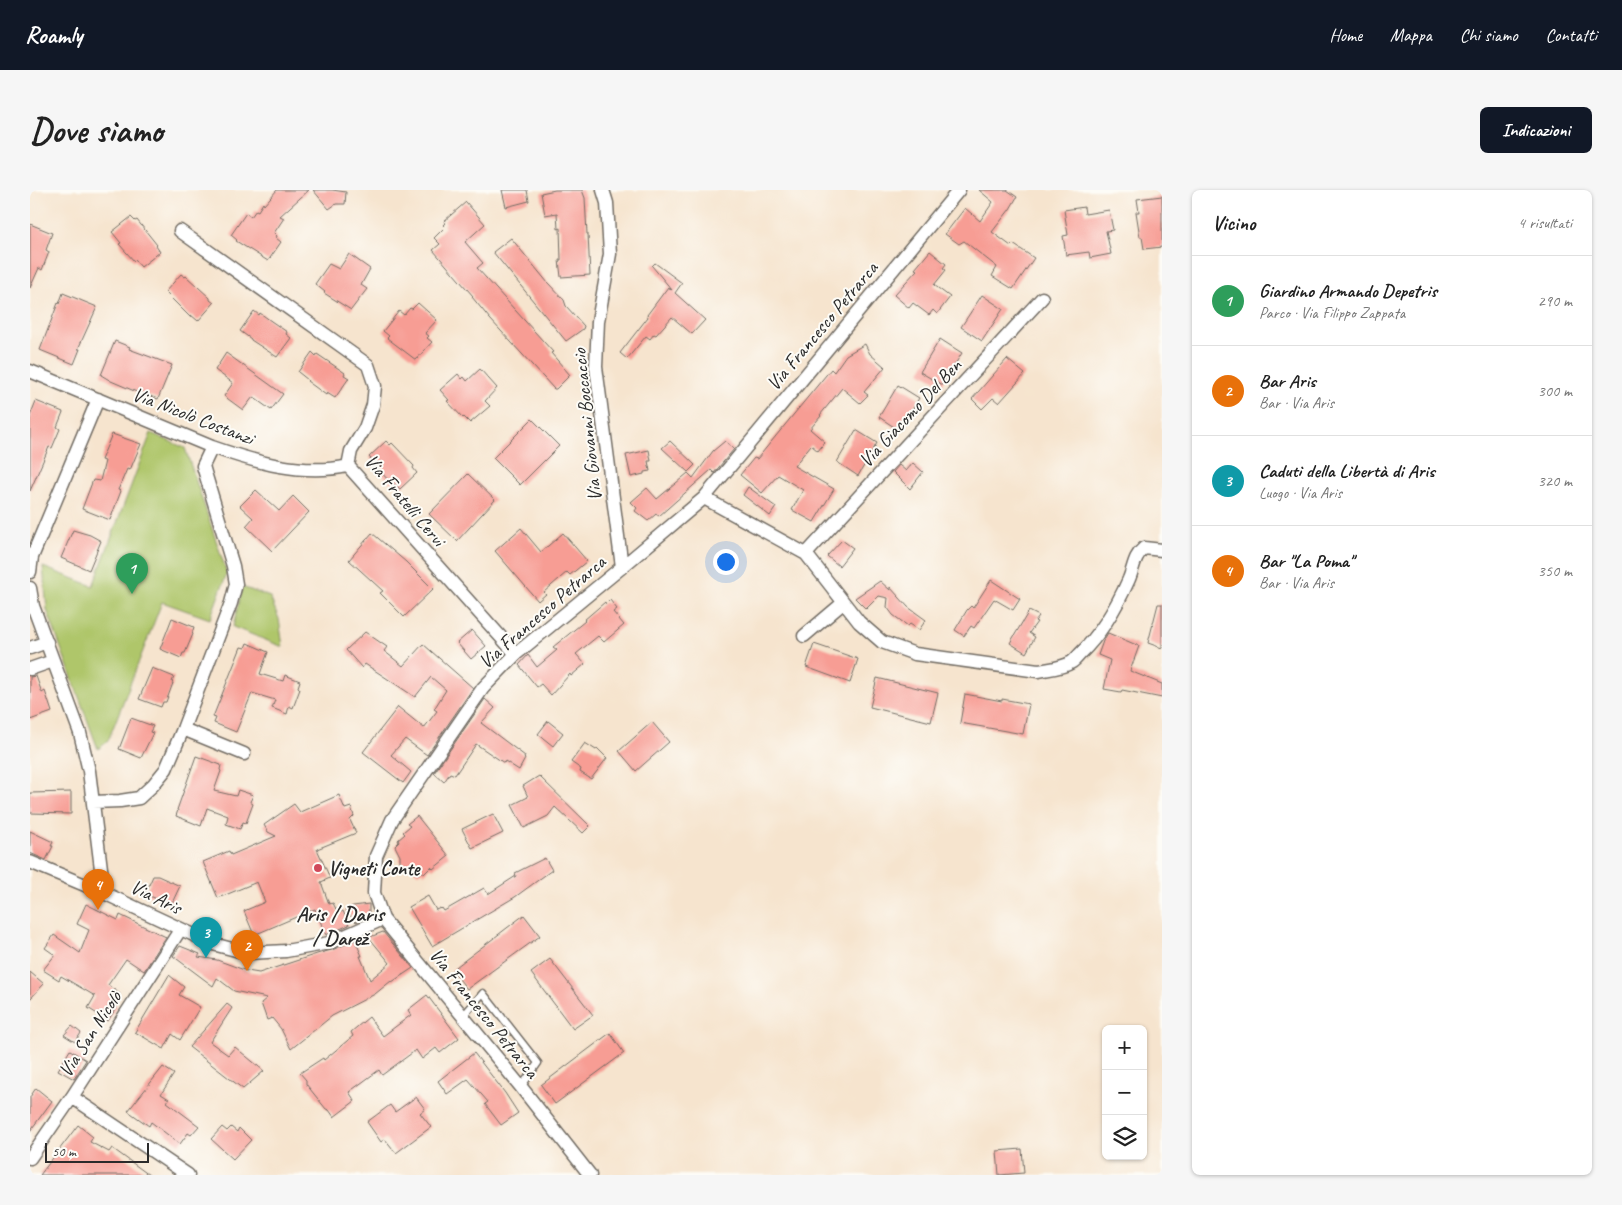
<!DOCTYPE html>
<html lang="it">
<meta charset="utf-8">
<style>
:root{--surface:#fff;--page:#f6f6f6;--text:#222;--muted:#767676;--line:#e0e0e0;--accent:#111827}
body{margin:0;font-family:Caveat,sans-serif;background:var(--page);color:var(--text)}
.controls{position:absolute;right:15px;bottom:15px;display:grid;overflow:hidden;border-radius:8px;box-shadow:0 1px 4px #0004}
.controls button{width:45px;height:45px;display:grid;place-items:center;padding:0;border:0;border-bottom:1px solid var(--line);background:var(--surface);color:var(--text);font:25px sans-serif}
.scale{position:absolute;left:15px;bottom:12px;width:104px;box-sizing:border-box;padding-left:5px;border:2px solid #2b2b2b;border-top:0;font-size:14px;line-height:18px;white-space:nowrap;color:#2b2b2b;-webkit-text-stroke:4px #fdfcf7;paint-order:stroke}
.you{position:absolute;left:695px;top:371px;width:18px;height:18px;margin:-12px;border:4px solid #fff;border-radius:50%;background:#1a73e8;box-shadow:0 0 0 8px #1a73e833}
.badge{display:grid;place-items:center;width:32px;height:32px;border-radius:50%;background:var(--accent);color:#fff;font-size:16px;font-weight:700}
.pin{position:absolute;translate:-50% -41px;filter:drop-shadow(0 1px 2px #0008)}
.pin::after{content:'';position:absolute;top:26px;width:18px;height:15px;background:inherit;clip-path:polygon(0 0,100% 0,50% 100%)}
.list{margin:0;padding:0;list-style:none}
h2{display:flex;justify-content:space-between;align-items:center;height:65px;margin:0;padding:0 20px;font-size:21px}
h2 small{font-size:16px;font-weight:400;color:var(--muted)}
.list li{display:grid;grid-template-columns:32px 1fr auto;gap:15px;align-items:center;box-sizing:border-box;height:90px;padding:0 20px;border-top:1px solid var(--line)}
.list b{display:block;font-size:19px;white-space:nowrap}
.list p{margin:0;font-size:16px;white-space:nowrap;color:var(--muted)}
.list em{font-size:16px;font-style:normal;color:var(--muted)}
.icon{flex:none;width:28px;height:28px;fill:none;stroke:currentColor;stroke-width:2;stroke-linecap:round;stroke-linejoin:round}
.map{position:relative;flex:none;width:1132px;height:985px;overflow:hidden;border-radius:8px}
header{display:flex;align-items:center;gap:30px;box-sizing:border-box;height:70px;padding:0 25px;background:var(--accent);color:#fff}
header strong{font-size:24px}
nav{display:flex;gap:28px;margin-inline-start:auto;font-size:18px}
.intro{display:flex;align-items:center;justify-content:space-between;box-sizing:border-box;height:120px;padding:0 30px}
h1{margin:0;font-size:35px}
.button{padding:12px 22px;border-radius:8px;background:var(--accent);color:#fff;font-size:18px;font-weight:700}
main{display:flex;gap:30px;padding:0 30px}
aside{flex:1;background:var(--surface);border-radius:8px;box-shadow:0 1px 4px #0004}
.map>svg:first-child{display:block}
.green{fill:#afc66b;stroke:#6d784b}
.building{fill:#f79d94}
.lines{fill:none;stroke-linecap:round;stroke-linejoin:round}
.lane-casing{stroke:#726c64;stroke-width:9}
.street-casing{stroke:#726c64;stroke-width:15}
.lane{stroke:#fff;stroke-width:6}
.street{stroke:#fff;stroke-width:12}
.poi-dot{fill:#d1495b;stroke:#fdfcf7;stroke-width:2}
.labels{text-anchor:middle;dominant-baseline:central;stroke-width:4;stroke-linejoin:round;paint-order:stroke}
.street-label{font-size:20px;fill:#2b2b2b;stroke:#fdfcf7}
.poi-label{font-size:20px;font-weight:bold;fill:#2b2b2b;stroke:#fdfcf7;text-anchor:start}
.neighbourhood-label{font-size:21px;font-weight:bold;fill:#2b2b2b;stroke:#fdfcf7}
</style>
<header>
<strong>Roamly</strong>
<nav><a>Home</a><a>Mappa</a><a>Chi siamo</a><a>Contatti</a></nav>
</header>
<div class="intro"><h1>Dove siamo</h1><a class="button">Indicazioni</a></div>
<main>
<div class="map">
<svg width="1132" height="985" viewBox="0 0 1132 985">
<rect width="100%" height="100%" fill="#fdfcf7"/>
<filter id="ink" filterUnits="userSpaceOnUse"><feTurbulence type="fractalNoise" baseFrequency=".02" numOctaves="2"/><feDisplacementMap in="SourceGraphic" scale="10" xChannelSelector="R" yChannelSelector="G"/><feConvolveMatrix kernelMatrix="1 2 1 2 8 2 1 2 1" color-interpolation-filters="sRGB"/></filter>
<filter id="wash" filterUnits="userSpaceOnUse"><feTurbulence type="fractalNoise" baseFrequency=".0096" numOctaves="4" result="noise"/><feDisplacementMap in="SourceGraphic" scale="20" xChannelSelector="R" yChannelSelector="G"/><feGaussianBlur stdDeviation="1.12" result="paint"/><feColorMatrix in="noise" values="0 0 0 0 0 0 0 0 0 0 0 0 0 0 0 0 0 1.4 0 .05"/><feComposite in="paint" operator="in"/></filter>
<g filter="url(#wash)">
<rect width="100%" height="100%" fill="#f6e4ce"/>
<!-- green -->
<path class="green" d="M121,243L155,258L197,383L180,429L132,412L78,551L68,559L17,420L13,377L63,396Z
M212,397L240,407L249,429L253,457L203,437Z"/>
<g id="blocks">
<!-- building -->
<path class="building" d="M247,0H279L250,26L254,28L244,43L247,46L246,48L251,52L238,71L206,51L207,50L201,45L216,23L221,27L226,20L228,21L233,13L234,15Z
M283,0H302L316,2L315,14H306L299,19Z
M472,0H497L499,11L476,17Z
M525,0H552L555,8L557,44H558L560,85L531,87L529,70H531L530,38L528,39L527,23L515,25L511,3Z
M949,0H977L987,7L980,19L962,42L981,56L983,54L1004,68L983,99L962,86L967,77L934,51L929,54L915,44L935,18L950,31L963,12Z
M1132,6V57L1114,59L1112,47H1110L1106,22H1109L1107,9Z
M436,12L455,34L435,52L453,73L447,78L523,162L521,163L540,185L526,199H524L460,129L442,107L443,106L403,60L410,54L404,48L415,37L413,35L415,33L414,31Z
M1054,17L1055,24L1079,20L1083,40L1076,41L1081,64L1060,68L1059,62L1036,65L1033,46L1038,45L1034,20Z
M101,27L105,31L107,30L127,55L126,56L130,62L111,77L105,70L104,71L89,54L91,53L82,42Z
M0,34L22,43L16,60L19,62L12,80L9,78L0,98Z
M481,48L518,93L534,110L536,116L554,136L553,139L536,151L463,62Z
M900,61L916,74L913,78L916,80L904,95L920,107L907,124L903,120L899,125L883,113L879,118L864,105L887,80L885,79Z
M319,64L340,79L331,95L337,99L321,120L294,103L295,102L285,94L299,74L309,79Z
M625,73L652,93L645,103L675,130L662,144L642,127L626,145L624,144L620,149L616,146L597,169L590,163L618,127L617,125L638,97L642,100L622,76Z
M151,84L155,87L156,86L180,108V110L184,113L168,131L161,125L160,127L135,102Z
M33,103L67,117L48,159H50L44,174L10,160L28,113L29,114Z
M952,105L973,119L952,151L931,137Z
M388,113L407,130L395,143L399,146L397,148L402,152L386,170L357,148L359,146L353,141L369,121L374,125L380,118L382,119Z
M224,121L229,125L230,123L241,131L257,142L256,144L261,148L247,167L221,150V149L210,141Z
M910,149L932,163L912,195L890,182Z
M85,151L100,157L99,159L142,175L128,209L117,205L116,206L81,191L71,185Z
M835,154L840,164L855,177L834,202L838,205L830,213L812,198L790,225L791,226L780,239L795,252L788,261L781,255L764,276L804,299L784,332L762,320L773,300L748,285L732,303L710,285L724,268L727,269L801,179L804,182L816,165Z
M282,162L286,166L287,164L315,183L314,185L319,188L305,208L297,203L296,205L277,191L278,190L268,182Z
M196,163L253,204L241,220L223,207L213,220L194,206L203,193L185,180Z
M977,169L995,184L969,213L963,208L952,219L942,209Z
M450,179L467,198L455,211L460,216L440,233L434,227L433,228L417,211L419,210L410,200L428,184L432,189L434,187L437,191Z
M868,195L889,208L870,241L849,227Z
M6,211L33,222L27,237L30,239L22,258L19,257L0,301V226Z
M502,229L529,256L490,295L463,268Z
M826,240L847,253L828,286L807,272Z
M82,244L111,254L100,280L97,279L88,300L91,301L80,330L52,319L63,290L70,291L75,271L71,270Z
M356,251L360,255L362,253L384,276L383,278L387,283L370,299L363,293L362,294L347,278L348,277L339,267Z
M640,251L665,275L658,282L632,258Z
M695,251L704,259L684,283L681,280L629,326L626,324L618,331L605,321L607,318L601,312L617,298L627,309L658,283L663,288L683,261Z
M619,260L621,271H618L620,281L614,282V284L601,287L596,265Z
M883,273L893,282L880,299L863,282L869,275L876,281Z
M438,284L465,310L427,351L399,324Z
M718,297L746,317L740,326L713,305Z
M226,300L249,321L263,306L279,322L242,361L216,336L223,328L210,316Z
M491,338L511,362L533,343L557,371L540,385L537,382L514,402L516,404L508,411L465,361Z
M43,340L60,345L71,351L59,380L31,368Z
M342,343L376,372L403,399L374,427L350,403L353,401L319,370Z
M812,350L823,358L809,376L797,366Z
M961,390L990,409L983,420L964,409L944,438L941,436L934,446L925,440L937,420L941,416L943,418Z
M850,391L860,400V397L878,417L896,430L889,440L880,434L878,436L863,425L857,417L858,408L849,406L836,419L825,408Z
M580,410L587,419L583,422L594,435L574,452L568,446L546,464L555,474L541,486L540,484L521,505L511,494L507,497L489,475L498,465L507,477L527,460L523,457L555,431L554,430L575,412L576,414Z
M1128,414H1132V458L1118,453Z
M999,421L1009,426L1005,431L1007,432L999,443L1005,447L996,463L980,453Z
M142,428L164,437L162,443L163,444L155,463H153L151,468L130,459Z
M442,440L456,456L441,469L427,453Z
M335,442L357,457L354,461L373,476L393,454L443,498L397,565L375,549L361,565L381,582L373,593L333,562L368,517L394,538L407,521L404,519L416,500L401,487L385,507L335,474L332,478L316,460Z
M1078,443L1109,456L1100,481L1132,494V508L1092,500L1091,502L1074,499L1080,470L1068,465L1073,451Z
M217,453L238,462L230,484L253,491L255,485L270,491L268,497L270,499L263,518L259,516L257,524L242,518L245,510L222,503L206,542L184,533L186,528L183,527L211,457L215,458Z
M784,454L828,469L820,493L776,477Z
M122,478L144,487L142,492L143,493L136,512H133L131,517L109,509Z
M6,486L12,503L15,501L22,522L0,530V487Z
M847,488L908,503L901,532L840,517Z
M935,504L972,511V509L999,514L993,544L930,533Z
M455,509L465,518L451,533L495,566L494,568L495,569L489,580L475,571L474,573L446,554L425,585L420,583L414,592L404,583Z
M101,528L123,536L120,542L123,543L111,568L89,559Z
M518,531L533,543L523,556L508,544Z
M622,532L639,552L606,581L589,561Z
M555,553L566,560L567,558L577,568L561,589L550,582L551,579L541,572Z
M166,566L191,575L190,580L191,581L184,601L206,606L208,600L223,605L220,612L223,614L216,633L213,632L210,639L196,634L198,626L177,618L171,636L146,626L148,620H147Z
M509,586L560,636L553,643L525,617L518,626L494,638L482,615L498,607L493,596Z
M41,602V624L0,623V603Z
M309,605L315,619L321,617L324,626L320,630L326,643L287,659L300,688L291,692L299,714L303,713L308,723L313,721L319,735L296,745L285,719L224,745L214,721L235,712L227,692L188,708L173,672L199,661L201,665L246,646L238,642L234,635L264,614L270,622Z
M463,624L473,643L442,658L432,639Z
M387,626L419,666L403,679L401,677L394,684L392,681L388,684L378,676L370,672V666L365,656L369,652L368,650L375,644L373,642L380,636L377,634Z
M0,641L23,652L21,656H23L16,670L0,663Z
M515,668L522,680L485,707L402,756L379,717L398,706L406,720L410,718L411,719L412,718L414,721L454,698L458,704L486,686L485,683Z
M123,686H128L150,696L141,715L115,704Z
M56,714L88,730L90,725L136,747L114,781L96,769L78,795L90,804L84,814L87,816L78,831L58,818L65,806L31,786L29,790L13,780L25,765L15,758L24,745L50,763L59,740L47,734Z
M339,714V726L326,732L315,720L323,716Z
M494,725L510,746L437,799L422,780Z
M353,742L383,778L362,792L361,791L345,804L302,826L261,859L251,839L242,828L237,830L231,813L237,808L204,801L187,788L183,796L143,766L150,756L170,764L168,767L187,770L217,781L229,783L290,763L302,760L325,750L332,766H330L340,790L360,773L337,745L340,744V747Z
M520,769L563,825L543,839L501,783Z
M0,782L14,794L0,809Z
M139,785L154,797L149,805L170,817L150,850L142,844L134,859L105,842Z
M397,805L429,848L410,863L406,858L392,869L386,860L352,885L349,880L319,902L325,911L304,927L299,920L296,919L276,894V890L270,883L293,868L294,870L323,846L321,842L339,827L353,846L381,825L378,820Z
M197,814L202,818L180,852L198,865L205,857L234,881L213,899L159,857Z
M42,836L51,843L45,852L34,845Z
M580,843L594,863L525,914L511,895Z
M40,860L56,870L44,889L28,880Z
M444,863L475,903L488,923L471,935L455,914L458,912L438,889L417,904L408,891Z
M133,877L144,884L131,904L139,909L137,912L169,936L161,945L158,943L150,954L121,932L119,936L98,921Z
M6,898L22,911L0,941V907Z
M386,907L395,919L390,923L401,937L366,963L355,949L351,952L337,932L360,915L365,922Z
M48,935L63,947L60,952L79,962L82,958L119,985H10Z
M192,937L197,941L201,937L207,942L209,938L221,950L203,969L181,949Z
M992,959L994,983L969,985L967,961Z"/>
</g>
</g>
<g filter="url(#ink)">
<use href="#blocks" fill-opacity="0" stroke="#726c64" stroke-width="1"/>
<g class="lines">
<!-- lane casing -->
<g class="lane-casing">
<path id="lane" d="M433,826L453,803L508,873L491,897"/>
</g>
<!-- street casing -->
<g class="street-casing">
<path id="street" d="M573,0L577,13L580,64L568,131L566,177L592,377
M150,41L338,175L345,196L343,215L335,238L321,261L318,276L486,464
M0,181L182,257C225,272 272,286 318,276
M674,308L776,364L829,432L852,452L885,464L1008,481C1019,479 1033,478 1042,472C1045,470 1048,466 1050,464C1072,443 1087,416 1099,389C1104,377 1104,366 1114,358L1132,360
M776,364L1012,108
M0,382L2,367L68,209
M0,398L3,416L50,543L59,581L74,703
M774,446L813,413
M0,458L17,452
M0,479L23,471
M153,539L214,564
M63,612L90,611L109,608L123,595L136,579L153,539L201,413L206,394L203,376L173,276L182,257
M0,672L74,703L183,754L217,763L256,761L299,753L353,729
M42,907L158,985
M0,968L42,907L150,740
M560,985L491,897L353,729L344,703L346,666L362,630L453,498L486,464L592,377L674,308L929,0"/>
</g>
<!-- lane -->
<use href="#lane" class="lane"/>
<!-- street -->
<use href="#street" class="street"/>
</g>
</g>
<!-- markers -->
<circle class="poi-dot" cx="288" cy="678" r="5"/>
<g class="labels">
<!-- street labels -->
<g class="street-label">
<text transform="translate(792 136) rotate(-50)">Via Francesco Petrarca</text>
<text transform="translate(880 223) rotate(-47)">Via Giacomo Del Ben</text>
<text transform="translate(163 226) rotate(21)">Via Nicolò Costanzi</text>
<text transform="translate(557 235) rotate(-96)">Via Giovanni Boccaccio</text>
<text transform="translate(375 310) rotate(50)">Via Fratelli Cervi</text>
<text transform="translate(512 422) rotate(-41)">Via Francesco Petrarca</text>
<text transform="translate(126 707) rotate(26)">Via Aris</text>
<text transform="translate(454 823) rotate(51)">Via Francesco Petrarca</text>
<text transform="translate(60 844) rotate(-57)">Via San Nicolò</text>
</g>
<!-- poi labels -->
<g class="poi-label">
<text x="298" y="678">Vigneti Conte</text>
</g>
<!-- neighbourhood labels -->
<g class="neighbourhood-label">
<text x="310" y="724">Aris / Daris<tspan x="310" dy="24">/ Darež</tspan></text>
</g>
</g>
</svg>
<div class="controls">
<button>+</button>
<button>−</button>
<button><svg class="icon" aria-label="layers" viewBox="0 0 24 24"><path d="M12 4l9 5-9 5-9-5zM3 14l9 5 9-5"/></svg></button>
</div>
<div class="scale">50 m</div>
<div class="you"></div>
<div class="pin badge" style="left:102px;top:404px;background:#2e9e5b">1</div>
<div class="pin badge" style="left:217px;top:781px;background:#e8710a">2</div>
<div class="pin badge" style="left:176px;top:768px;background:#0f9aa8">3</div>
<div class="pin badge" style="left:68px;top:720px;background:#e8710a">4</div>
</div>
<aside>
<h2>Vicino<small>4 risultati</small></h2>
<ul class="list">
<li><span class="badge" style="background:#2e9e5b">1</span><div><b>Giardino Armando Depetris</b><p>Parco · Via Filippo Zappata</p></div><em>290 m</em></li>
<li><span class="badge" style="background:#e8710a">2</span><div><b>Bar Aris</b><p>Bar · Via Aris</p></div><em>300 m</em></li>
<li><span class="badge" style="background:#0f9aa8">3</span><div><b>Caduti della Libertà di Aris</b><p>Luogo · Via Aris</p></div><em>320 m</em></li>
<li><span class="badge" style="background:#e8710a">4</span><div><b>Bar &quot;La Poma&quot;</b><p>Bar · Via Aris</p></div><em>350 m</em></li>
</ul>
</aside>
</main>
